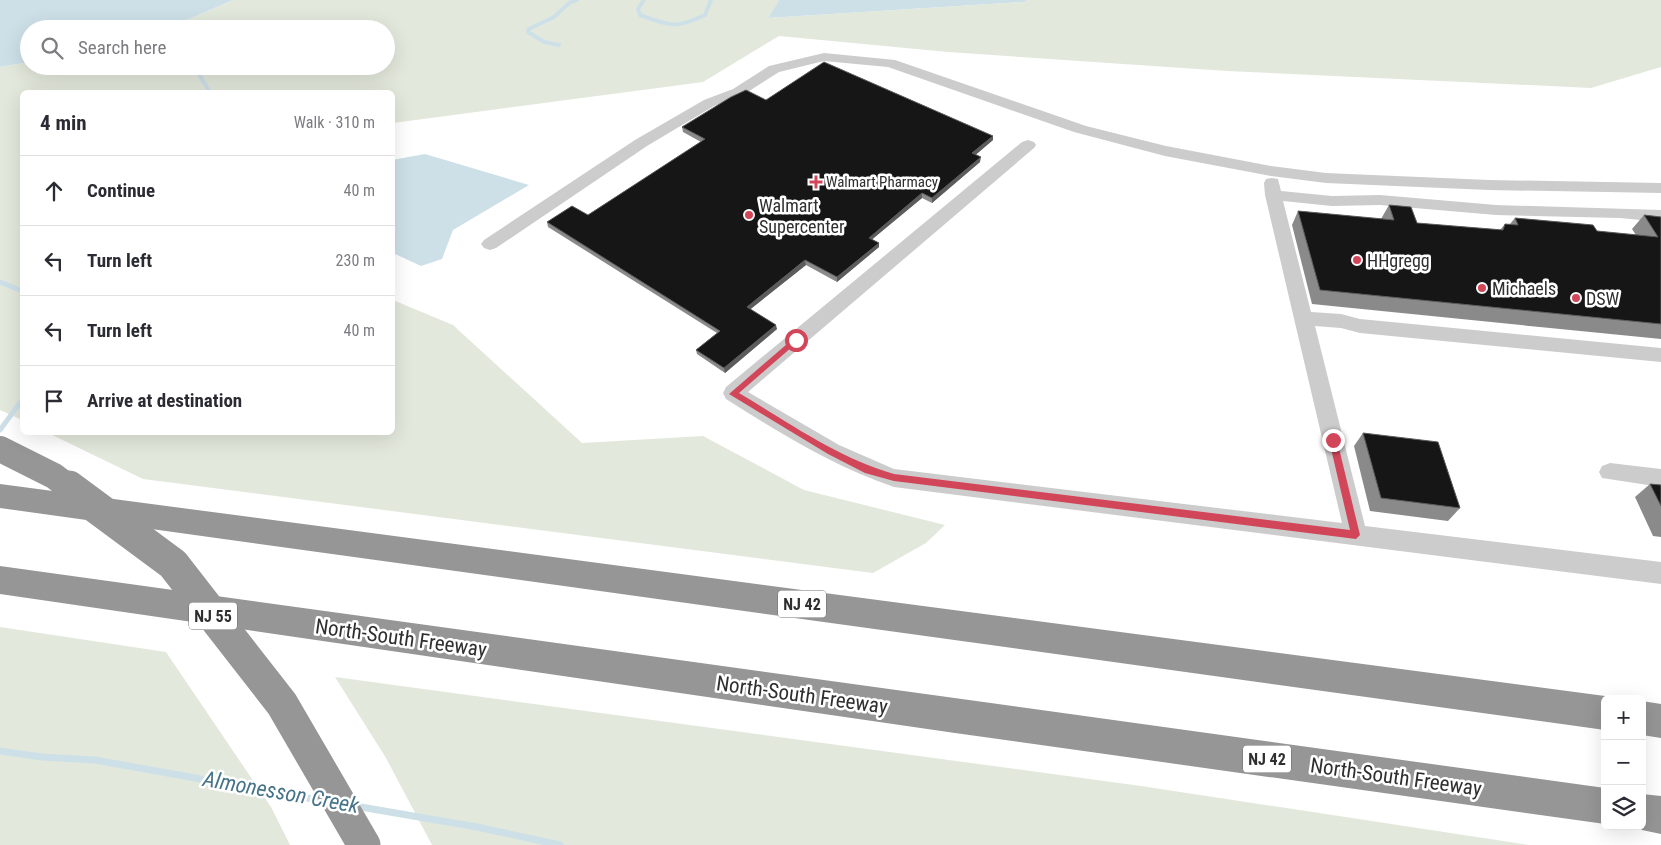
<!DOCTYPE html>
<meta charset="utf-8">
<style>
:root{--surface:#fff;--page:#f2f2f3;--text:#2b2b33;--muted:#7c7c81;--line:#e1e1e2}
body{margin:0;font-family:"Roboto Condensed",sans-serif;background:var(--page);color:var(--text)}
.controls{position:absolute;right:15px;bottom:15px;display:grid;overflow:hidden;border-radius:8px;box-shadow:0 5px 20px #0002}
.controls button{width:45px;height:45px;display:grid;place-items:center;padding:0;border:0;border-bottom:1px solid var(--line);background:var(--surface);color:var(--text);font:25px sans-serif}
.stop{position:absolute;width:15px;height:15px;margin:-11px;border:4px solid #d2465a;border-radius:50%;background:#fff}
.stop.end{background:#d2465a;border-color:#fff;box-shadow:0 1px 5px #0008}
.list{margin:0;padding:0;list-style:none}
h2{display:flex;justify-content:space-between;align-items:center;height:65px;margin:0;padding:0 20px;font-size:21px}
h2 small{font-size:16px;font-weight:400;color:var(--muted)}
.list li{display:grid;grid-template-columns:32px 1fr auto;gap:15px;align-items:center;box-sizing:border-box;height:70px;padding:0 20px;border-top:1px solid var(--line)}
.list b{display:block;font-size:19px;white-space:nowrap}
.list em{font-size:16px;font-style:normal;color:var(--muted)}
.icon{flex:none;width:28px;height:28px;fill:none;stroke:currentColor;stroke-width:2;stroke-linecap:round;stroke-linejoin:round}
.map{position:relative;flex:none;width:1661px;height:845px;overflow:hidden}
.search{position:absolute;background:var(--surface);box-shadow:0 5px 20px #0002;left:20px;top:20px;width:375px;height:55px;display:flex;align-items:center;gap:12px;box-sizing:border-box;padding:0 18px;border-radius:28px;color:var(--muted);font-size:19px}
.panel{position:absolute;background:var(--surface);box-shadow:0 5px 20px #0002;left:20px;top:90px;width:375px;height:345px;border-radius:8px}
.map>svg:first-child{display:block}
.green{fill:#e3e8dc}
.water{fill:#cde0e8}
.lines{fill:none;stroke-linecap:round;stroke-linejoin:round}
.stream-far2{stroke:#cde0e8;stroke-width:4}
.stream-far1{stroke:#cde0e8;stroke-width:5}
.stream{stroke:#cde0e8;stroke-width:7}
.minor{fill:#ccc;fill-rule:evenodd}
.highway{fill:#969696;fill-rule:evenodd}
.highway-bridge-far1{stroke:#969696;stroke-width:26}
.highway-bridge{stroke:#969696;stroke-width:33}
.wall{fill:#8a8a8a}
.shaded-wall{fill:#5c5c5c}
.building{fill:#161616;stroke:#5c5c5c}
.route{fill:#d2465a}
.poi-dot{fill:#d2465a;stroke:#fff;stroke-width:2}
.labels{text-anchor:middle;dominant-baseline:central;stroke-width:5;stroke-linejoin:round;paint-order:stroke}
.far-poi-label{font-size:15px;fill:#2f2f2f;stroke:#fff;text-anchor:start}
.shield{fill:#fff;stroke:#6d6d6d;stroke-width:1}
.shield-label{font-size:16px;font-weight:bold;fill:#2f2f2f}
.poi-label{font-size:18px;fill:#2f2f2f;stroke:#fff;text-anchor:start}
.near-street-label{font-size:21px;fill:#2f2f2f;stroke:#fff}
.near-water-label{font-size:22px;font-style:italic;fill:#467388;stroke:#fff}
</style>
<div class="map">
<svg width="1661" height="845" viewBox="0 0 1661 845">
<rect width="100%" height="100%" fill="#fff"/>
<!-- green -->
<path class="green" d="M233,0H779L768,18L1023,2L1028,0H1661V67L1591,88L1227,71L948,52L779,36L703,82L393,123L392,92H22V420L0,410V67L29,62V66H386V29H166Z
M393,300L453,325L582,443L703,436L804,490L945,525L926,543L873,573L143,479L48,433L392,432Z
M0,627L166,652L271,807L290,845H0Z
M335,677L1141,786L1529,845H432L386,758Z"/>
<!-- water -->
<path class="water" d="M0,0H233L166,29H29V62L0,67Z
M779,0H1028L1023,2L768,18Z
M425,154L529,185L453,230L442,259L421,266L393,253L392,160Z"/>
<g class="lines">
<!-- stream-far2 -->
<path class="stream-far2" d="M644,0L638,9L640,15C671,26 675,29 705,15L711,0
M559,45L544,42L528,32L529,29L554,17L569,3L577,0
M187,66L198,73L210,92"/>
<!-- stream-far1 -->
<path class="stream-far1" d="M0,282L22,291
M0,430L22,400"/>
<!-- stream -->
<path class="stream" d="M0,751L42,757L95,760L324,801
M355,806L477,827L560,845"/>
<!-- minor -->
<path class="minor" d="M824,53L895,60L1086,126L1166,146L1271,166L1326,173L1489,180L1661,183V193L1489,190L1326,183L1271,176L1165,156L1074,132L888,67L824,61L779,72L743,95L714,106L647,146L496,248L490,250L484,248L481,244L484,240L635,140L704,100L733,89L769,66Z
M1028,140L1034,142L1036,145L1034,148L748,392L839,445L894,469L1342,523L1265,195L1264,183L1266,179L1272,178L1278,179L1281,191L1332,196L1380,195L1496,205L1661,210V222L1620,218L1496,215L1380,205L1332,206L1283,201L1311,312L1341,314L1360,319L1661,348V362L1360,333L1341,328L1315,326L1365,526L1661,562V584L894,487C833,466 780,433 726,399L723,393L726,387L1022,142Z
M1610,463L1661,469V487L1602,478L1599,472L1602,466Z"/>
<!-- highway -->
<path class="highway" d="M0,484L1605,696L1611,699H1605V730L0,508Z
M0,566L1605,788V824L955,733L0,594Z
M1642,701L1661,704V738L1642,735Z
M1642,794L1661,796V834L1642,830L1632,826H1642Z"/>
<!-- highway-bridge-far1 -->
<path class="highway-bridge-far1" d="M0,449L54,476L70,488"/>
<!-- highway-bridge -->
<path class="highway-bridge" d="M69,487L173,564L282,704L364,845"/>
</g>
<!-- wall -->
<path class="wall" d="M766,100L993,136V140L976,154L980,162L932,203L922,198L872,239L879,243V247L837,282L806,265L750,309L777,329L725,373L697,354L696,350L717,333L548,227L547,222L588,215L701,142L683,132L682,127Z
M1389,205L1417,223L1500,230L1505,224H1510L1515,218L1597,231L1636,235L1632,229L1644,215L1661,217V339L1550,328L1312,304L1292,225L1298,211L1381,219Z
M1363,433L1460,508L1448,521L1370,511L1354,446Z
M1650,484L1661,485V537L1653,536L1635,497Z"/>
<!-- shaded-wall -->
<path class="shaded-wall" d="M993,136V140L972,158V153Z
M981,157L980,162L932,203V198Z
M922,193V198L869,242V238Z
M879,243V247L837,282V277Z
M805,260L806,265L747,312V307Z
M776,325L777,329L725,373L724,368Z"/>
<!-- building -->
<path class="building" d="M824,62L993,136L972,153L981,157L932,198L922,193L869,238L879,243L837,277L805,260L747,307L776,325L724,368L696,350L720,331L547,222L572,206L588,215L705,139L682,127L731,97L746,90L766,100Z
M1389,205L1411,207L1417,223L1503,230L1505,224L1518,225L1515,218L1593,225L1597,231L1658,237L1644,215L1661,217V324L1320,290L1298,211L1394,220Z
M1363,433L1438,442L1460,508L1381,498Z
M1650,484L1661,485V506Z"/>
<!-- route -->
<path class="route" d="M794,338H799L800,340L739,393C789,423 838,458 894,474L1350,530L1329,440L1333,437L1337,440L1360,535L1356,539L894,481L865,473L828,454L729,394Z"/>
<!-- markers -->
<g class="poi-dot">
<path d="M813.5 174.5h5v5h5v5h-5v5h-5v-5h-5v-5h5z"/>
<circle cx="749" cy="215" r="5"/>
<circle cx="1357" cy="260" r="5"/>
<circle cx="1482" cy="288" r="5"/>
<circle cx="1576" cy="298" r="5"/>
</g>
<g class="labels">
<!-- far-poi labels -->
<g class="far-poi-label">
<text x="826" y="182">Walmart Pharmacy</text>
</g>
<!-- shield labels -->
<g class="shield">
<rect x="778" y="590.5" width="48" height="27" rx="4"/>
<rect x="189" y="602.5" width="48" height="27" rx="4"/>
<rect x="1243" y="745.5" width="48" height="27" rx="4"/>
</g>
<g class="shield-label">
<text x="802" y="604">NJ 42</text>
<text x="213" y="616">NJ 55</text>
<text x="1267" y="759">NJ 42</text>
</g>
<!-- poi labels -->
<g class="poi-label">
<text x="759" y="205">Walmart<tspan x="759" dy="21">Supercenter</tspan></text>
<text x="1367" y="260">HHgregg</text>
<text x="1492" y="288">Michaels</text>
<text x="1586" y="298">DSW</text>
</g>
<!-- near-street labels -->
<g class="near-street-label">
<text transform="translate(401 638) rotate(8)">North-South Freeway</text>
<text transform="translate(802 695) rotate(8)">North-South Freeway</text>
<text transform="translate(1396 777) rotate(8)">North-South Freeway</text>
</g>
<!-- near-water labels -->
<g class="near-water-label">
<text transform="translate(281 792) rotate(10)">Almonesson Creek</text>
</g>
</g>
</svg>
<div class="controls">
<button>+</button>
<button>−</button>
<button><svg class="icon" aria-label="layers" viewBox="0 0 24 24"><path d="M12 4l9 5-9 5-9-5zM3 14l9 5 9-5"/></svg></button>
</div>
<div class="stop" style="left:796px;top:340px"></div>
<div class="stop end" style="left:1333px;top:440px"></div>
<div class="search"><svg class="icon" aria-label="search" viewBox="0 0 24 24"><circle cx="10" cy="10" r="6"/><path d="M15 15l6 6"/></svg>Search here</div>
<section class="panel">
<h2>4 min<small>Walk · 310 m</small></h2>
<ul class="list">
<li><svg class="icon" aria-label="ahead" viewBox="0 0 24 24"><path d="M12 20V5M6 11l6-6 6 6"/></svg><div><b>Continue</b></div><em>40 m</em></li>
<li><svg class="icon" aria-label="left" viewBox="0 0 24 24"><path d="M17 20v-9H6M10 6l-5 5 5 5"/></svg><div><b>Turn left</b></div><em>230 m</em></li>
<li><svg class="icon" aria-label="left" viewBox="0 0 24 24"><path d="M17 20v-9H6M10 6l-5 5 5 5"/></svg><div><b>Turn left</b></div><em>40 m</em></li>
<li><svg class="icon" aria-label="arrive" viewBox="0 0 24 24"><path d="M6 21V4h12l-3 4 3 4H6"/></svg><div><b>Arrive at destination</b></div></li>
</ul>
</section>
</div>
